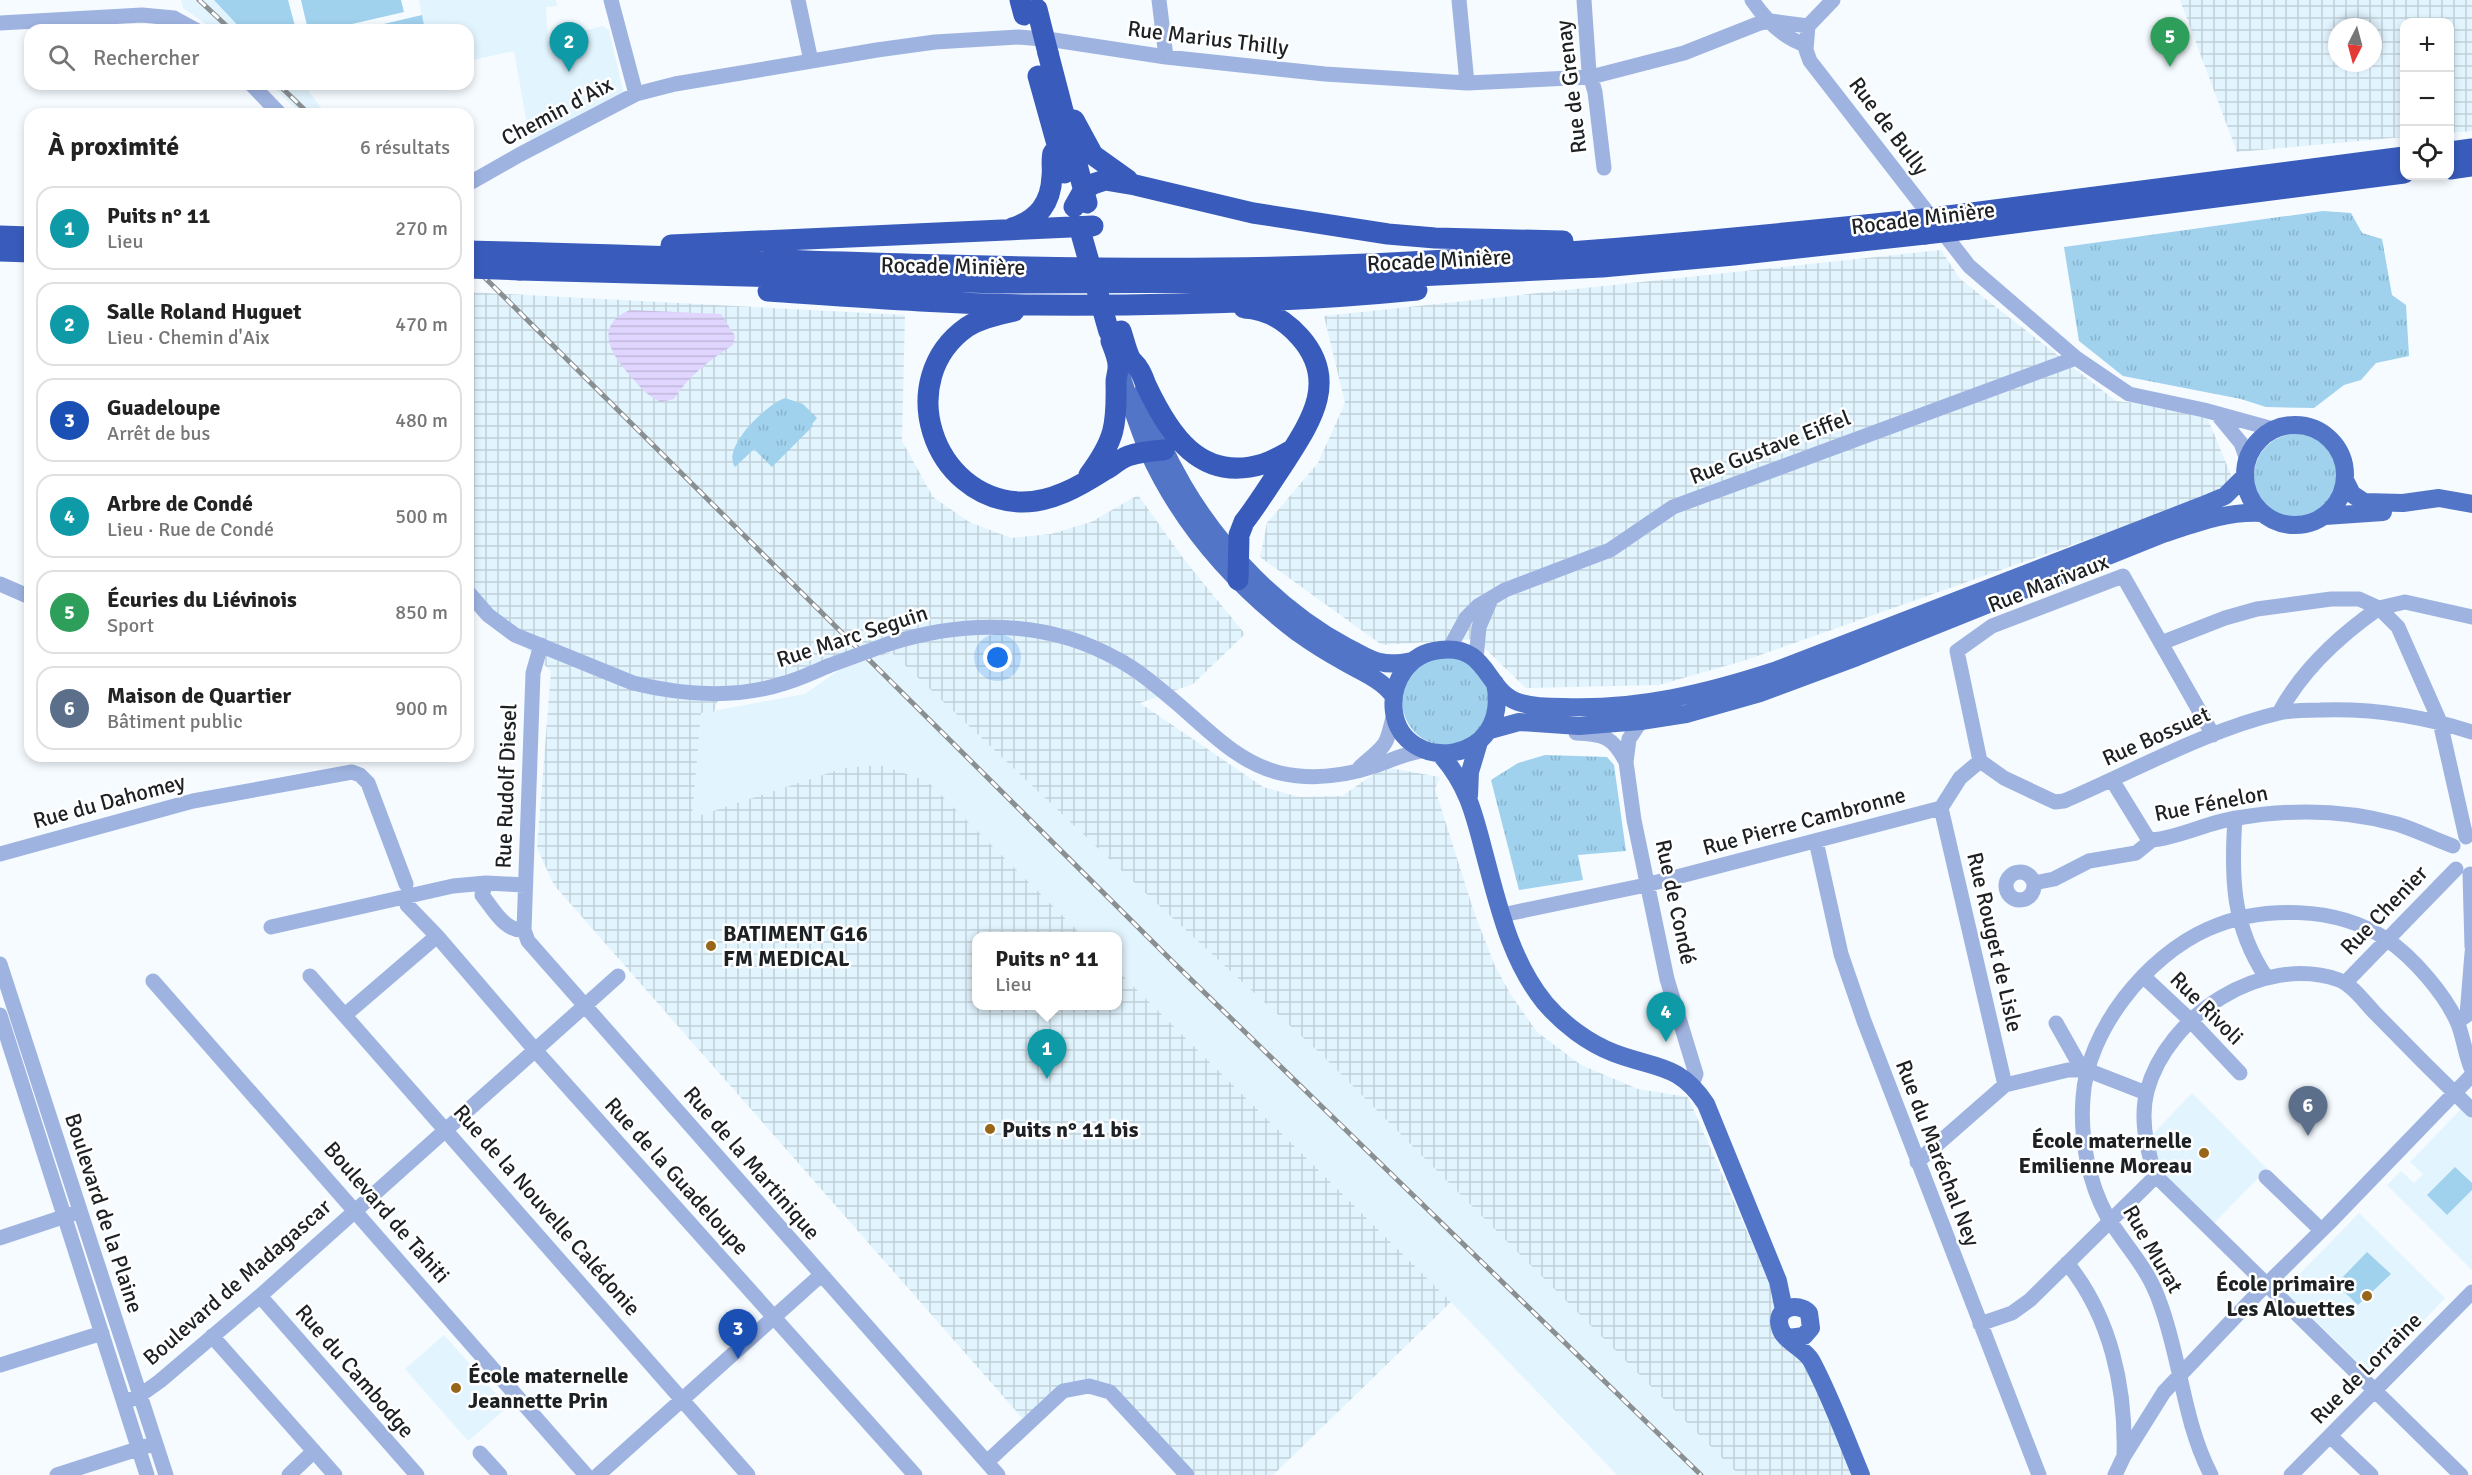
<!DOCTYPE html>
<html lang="fr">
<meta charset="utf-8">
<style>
:root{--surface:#fff;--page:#f2f2f2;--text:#222;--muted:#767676;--line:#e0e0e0;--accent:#976618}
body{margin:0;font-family:Signika,sans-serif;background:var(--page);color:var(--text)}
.controls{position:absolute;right:18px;top:18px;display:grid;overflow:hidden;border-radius:12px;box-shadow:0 3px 9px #0003}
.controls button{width:54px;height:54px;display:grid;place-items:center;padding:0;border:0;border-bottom:2px solid var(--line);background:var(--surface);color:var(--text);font:30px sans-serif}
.compass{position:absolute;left:2328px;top:18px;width:54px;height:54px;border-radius:50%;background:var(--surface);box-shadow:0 3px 9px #0003;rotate:186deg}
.you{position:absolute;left:998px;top:658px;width:21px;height:21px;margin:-15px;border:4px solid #fff;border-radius:50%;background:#1a73e8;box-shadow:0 0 0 9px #1a73e833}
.badge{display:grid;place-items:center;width:39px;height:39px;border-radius:50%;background:var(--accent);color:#fff;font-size:20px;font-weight:700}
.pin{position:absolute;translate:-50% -50px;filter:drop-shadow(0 2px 3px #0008)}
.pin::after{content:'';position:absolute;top:32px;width:21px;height:18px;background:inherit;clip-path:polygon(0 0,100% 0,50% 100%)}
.popup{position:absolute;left:972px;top:932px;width:150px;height:78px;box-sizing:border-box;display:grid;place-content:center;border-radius:12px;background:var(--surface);filter:drop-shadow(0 2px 4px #0005);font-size:20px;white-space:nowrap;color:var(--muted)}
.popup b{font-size:22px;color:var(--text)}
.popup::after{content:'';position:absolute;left:50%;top:100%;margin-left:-12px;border:12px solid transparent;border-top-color:var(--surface)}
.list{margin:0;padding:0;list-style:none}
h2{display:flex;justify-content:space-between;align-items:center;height:78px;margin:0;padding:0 24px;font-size:26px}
h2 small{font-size:20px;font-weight:400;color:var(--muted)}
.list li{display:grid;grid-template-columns:39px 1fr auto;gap:18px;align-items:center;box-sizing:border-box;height:84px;margin:0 12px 12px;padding:0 12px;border:2px solid var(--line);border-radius:18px}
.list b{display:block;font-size:22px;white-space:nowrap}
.list p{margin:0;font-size:20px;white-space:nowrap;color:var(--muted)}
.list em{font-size:20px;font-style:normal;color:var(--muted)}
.icon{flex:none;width:33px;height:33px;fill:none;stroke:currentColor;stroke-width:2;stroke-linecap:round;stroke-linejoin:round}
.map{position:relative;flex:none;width:2472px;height:1475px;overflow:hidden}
.search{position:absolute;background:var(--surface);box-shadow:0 3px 9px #0003;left:24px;top:24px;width:450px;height:66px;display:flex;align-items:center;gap:15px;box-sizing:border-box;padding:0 21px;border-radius:18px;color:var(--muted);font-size:22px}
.panel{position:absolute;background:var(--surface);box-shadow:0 3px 9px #0003;left:24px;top:108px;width:450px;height:654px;border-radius:18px}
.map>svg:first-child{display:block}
.built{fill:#e2f4fe}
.industrial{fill:url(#industrial-grid);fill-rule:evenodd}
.grass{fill:url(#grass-tufts)}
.garden{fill:#a0d1ed}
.water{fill:url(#water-rules)}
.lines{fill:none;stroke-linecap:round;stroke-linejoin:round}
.minor{stroke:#9fb3e1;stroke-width:15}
.major{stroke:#5375c7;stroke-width:18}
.highway{stroke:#395cbc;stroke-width:21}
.rail-casing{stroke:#8a8f92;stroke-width:5}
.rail{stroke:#fff;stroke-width:3;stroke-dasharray:9;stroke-linecap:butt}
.minor-bridge{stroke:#9fb3e1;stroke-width:15}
.highway-bridge{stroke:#395cbc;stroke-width:21}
.poi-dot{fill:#976618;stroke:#fff;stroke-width:2}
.labels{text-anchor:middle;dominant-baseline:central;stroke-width:5;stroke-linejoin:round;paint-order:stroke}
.street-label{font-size:22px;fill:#1d2123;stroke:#fff}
.poi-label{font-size:22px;font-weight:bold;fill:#1d2123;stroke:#fff;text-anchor:start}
</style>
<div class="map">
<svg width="2472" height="1475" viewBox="0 0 2472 1475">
<defs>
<pattern id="industrial-grid" width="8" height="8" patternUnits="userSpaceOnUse" patternTransform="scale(1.5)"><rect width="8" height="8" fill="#e2f4fe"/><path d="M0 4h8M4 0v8" fill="none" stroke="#c1d1d9"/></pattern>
<pattern id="grass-tufts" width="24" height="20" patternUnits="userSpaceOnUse" patternTransform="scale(1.5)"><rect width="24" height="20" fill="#a0d1ed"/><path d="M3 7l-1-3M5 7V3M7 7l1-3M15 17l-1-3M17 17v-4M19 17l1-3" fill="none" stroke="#89b3cb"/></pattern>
<pattern id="water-rules" width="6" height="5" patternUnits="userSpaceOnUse" patternTransform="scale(1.5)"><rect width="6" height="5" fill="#e0d5fe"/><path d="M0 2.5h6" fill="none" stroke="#c0b7d9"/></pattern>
</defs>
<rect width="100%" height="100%" fill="#f5fbff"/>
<!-- built -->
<path class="built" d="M181,0H214L242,30H214L183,8Z
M419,0H556L557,6L546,7L548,41L602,26L609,30L624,95L530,142L514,51L468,61V30H424Z
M270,84H303L326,114H301Z
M892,653L1323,1056L1739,1475H1617L1451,1302L1118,971V936H1083L927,781L880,765L692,818L701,713L805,694L849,663Z
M2192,1093L2267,1169L2214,1223L2165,1175L2158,1165L2153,1134Z
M2462,1108L2472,1116V1270L2387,1185L2401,1171L2414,1183L2423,1174L2410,1162Z
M2359,1213L2445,1298L2371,1375L2284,1290Z
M444,1335L508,1407L468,1441L405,1369Z"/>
<!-- industrial -->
<path class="industrial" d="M2180,0H2472V131L2450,133V22H2404V137L2237,152ZM2337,27H2373V63H2337Z
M1941,250L1960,279L2116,401L2204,410L2236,487L1746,660L1659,685L1526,688L1475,639L1382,645L1260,557L1267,523L1318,463L1345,403L1324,316Z
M468,292L905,315L902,441L933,497L969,522L1011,538L1051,534L1091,522L1138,495L1186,562L1245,634L1193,684L1140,703L1263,787L1299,797L1342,796L1384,767L1440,777L1435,789L1475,915L1495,966L1511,995L1537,1032L1581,1065L1638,1089L1688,1097L1854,1475H1739L1323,1056L1138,886L892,653L720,694L714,712L701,713L692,818L844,768L880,765L927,781L1083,936H976V1006H1118V971L1451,1302L1273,1475H1187L1110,1392L1089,1386L1024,1420L554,885L537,848L551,671L468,595Z"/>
<!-- grass -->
<path class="grass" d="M2323,211L2351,213L2362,233L2382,239L2392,295L2406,305L2409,356L2376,363L2361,380L2344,385L2314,408L2266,407L2241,399L2123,376L2079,341L2064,247Z
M785,398L803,404L817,418L812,424L813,426L772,467L754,449L735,467C721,447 767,404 785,398Z
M2254 476a42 42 0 1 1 84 0a42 42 0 1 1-84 0Z
M1402 701a44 44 0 1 1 88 0a44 44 0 1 1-88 0Z
M1545,755L1607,757L1614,765L1626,851L1578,855L1583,880L1519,890L1491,780L1518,763Z"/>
<!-- garden -->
<path class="garden" d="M214,0H288L296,30H242Z
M301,0H401L404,12L326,30H308Z
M422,15L425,30H358Z
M2455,1167L2472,1183V1190L2447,1215L2427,1195Z
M2367,1252L2391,1274L2358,1305L2336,1284Z"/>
<!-- water -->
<path class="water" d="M630,310L721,314L735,336L733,345C710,360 688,376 674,399L661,402C647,396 639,386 629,374C610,353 594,325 630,310Z"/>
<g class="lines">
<!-- minor -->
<path class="minor" d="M611,0L636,94
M798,0L811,61
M1159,0L1166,57
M1459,0L1467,83
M1584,0L1589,72L1595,92L1604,168
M1752,0C1765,19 1783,38 1806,45
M0,23L142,15L174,18L196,30
M1808,26L1806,50L1810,61L1969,266L2076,358L2129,394L2204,410L2273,429
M1808,26L1833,0
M251,84L280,114
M468,184L519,155L636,94L675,84L877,50L935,42L1019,37L1054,40L1166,57L1325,74L1467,83L1591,77L1684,53L1760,23L1771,21L1808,26
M2217,414L2241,443L2247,460
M0,584L30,597
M468,592L488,615L515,635L633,683C682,695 736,699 785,683C799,679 814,672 828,666
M2161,643L2225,618L2257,609L2331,599H2359L2379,608L2405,602L2472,617
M888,644C963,620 1046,619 1117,659C1140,671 1160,689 1179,705C1210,732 1239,763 1280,773C1311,780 1345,776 1375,766C1392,760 1408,752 1427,750
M1449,649L1466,618L1478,606L1505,590L1610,550L1673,507L2076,358
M1476,659L1479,627L1491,599
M2279,713C2302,670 2339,636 2379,608L2398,627L2440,722L2466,837
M1641,721L1629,739L1626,762L1634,820L1667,979L1696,1074L1692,1085
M1576,733C1604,734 1613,737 1626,762
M2213,735L2123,576L1992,626L1957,651L1980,761L2004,778L2055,802L2064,801C2132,772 2207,730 2279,713C2292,710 2306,710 2320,710C2372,708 2422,716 2472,732
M1360,767C1386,744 1386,749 1394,713
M2112,780L2147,837L2152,840C2181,837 2208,822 2237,818C2290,809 2344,809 2397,824C2416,830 2434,839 2453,846
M1941,808L2005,1085
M1941,808L1960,778L1980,761
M2235,818C2231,877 2232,926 2266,977
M1816,841L1841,954L1864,1021L2039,1475
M0,854L193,801L352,772L360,775L368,783L406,884
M2006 886a14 14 0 1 1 28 0a14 14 0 1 1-28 0Z
M2470,874L2472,947
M486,883L482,895C493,909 505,932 524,930L528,941L998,1475
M2034,883L2054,879L2089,861L2136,853L2152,840
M407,905L437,936L535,1050L915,1475
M1502,915L1646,885L1941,808
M271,927L453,886L486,883L525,885
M524,930L533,673L541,645
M0,964L166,1475
M310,976L748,1475
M2143,976L2190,1020L2240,1073
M153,981L586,1475
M2345,983L2456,869
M0,1015L147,1475
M345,1015L437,936
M2457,1022L2467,1015L2472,953
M2056,1023L2078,1062L2087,1070
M1917,1162L2005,1085L2068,1070H2087L2146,1093
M2266,1177L2321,1230
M0,1238L72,1214
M2067,1263C2111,1317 2126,1388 2124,1456
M260,1296L417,1475
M1980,1324L2012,1313L2030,1300L2156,1176
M212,1336L335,1475
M0,1365L102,1333
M125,1402L139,1396L160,1381L260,1296L618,976
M2330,1436L2371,1475
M480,1453L500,1475
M987,1462L1063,1391L1089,1386L1110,1392L1187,1475
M57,1475L147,1446
M289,1475L314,1451
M598,1475L821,1275
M2115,1475L2124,1456L2164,1392L2256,1295L2329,1223L2472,1075
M2211,1475C2183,1421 2181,1359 2160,1303C2148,1267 2125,1246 2107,1216C2088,1182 2080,1136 2083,1098C2087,1030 2147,956 2208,929C2261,905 2337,906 2386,939C2412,956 2446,995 2458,1024C2463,1036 2467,1062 2472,1070
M2291,1475L2472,1292
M2461,1475L2156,1176C2147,1151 2140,1118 2147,1091C2167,1016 2262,953 2339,980C2353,985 2365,1003 2375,1013C2407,1046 2439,1078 2472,1110"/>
<!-- major -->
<path class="major" d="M1119,369C1128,396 1137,424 1148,451C1181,524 1235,585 1298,633C1312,643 1326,652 1341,660C1359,671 1380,678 1393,695
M1142,393C1152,424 1166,456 1183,485C1221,550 1280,611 1347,647C1358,652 1369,660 1380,662C1391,665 1402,663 1412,661
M2245 475a50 50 0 1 1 100 0a50 50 0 1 1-100 0Z
M2346,482L2352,494L2364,502L2403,503L2439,498L2472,504
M2325,516L2383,512
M1495,683C1512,766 1403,775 1394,712C1390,682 1409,653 1440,650C1489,644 1485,691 1518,702C1532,707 1549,707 1563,707C1637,710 1707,693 1777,670L2201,506L2225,496L2244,477
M1490,730L1519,722L1579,726L1641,721L1686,714L1760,693L1857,657L2163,534C2196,523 2227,511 2262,513
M1440,754C1467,784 1474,813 1484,852C1498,904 1510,960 1545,1003C1563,1024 1588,1043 1614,1053C1656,1069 1679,1063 1706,1104L1778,1281L1784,1310
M1469,796L1470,772L1479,742
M1789,1338L1804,1336L1811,1328L1809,1313C1797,1301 1774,1308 1780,1327C1783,1341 1804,1348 1811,1360C1831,1397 1845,1437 1861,1475"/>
<!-- highway -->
<path class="highway" d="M1020,0L1024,15
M1048,53L1087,203
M1038,76L1065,173
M1074,120L1093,155L1128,180
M2450,152L2472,149
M2450,169L2472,166
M1074,207L1083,191L1093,184L1105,180L1135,185L1253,213L1388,234L1435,238L1563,241
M1964,214L2404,157
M1012,228C1038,220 1051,203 1052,176C1053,169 1051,160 1053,153
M1968,229L2404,173
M0,236L30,237
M671,245L1093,226
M0,251L30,252
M468,251C718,256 967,270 1217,268C1450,266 1682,244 1914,220
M520,270L1000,283L1293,282L1602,267L1734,255L1925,234
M768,291C857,297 947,304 1036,305C1160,306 1293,302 1417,290
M1014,311C998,315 981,318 967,327C893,379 932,498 1020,502C1051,503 1080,486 1105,470C1112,466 1120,459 1128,456C1139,452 1152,451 1164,450
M1121,331C1124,340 1126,350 1130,358C1132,362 1136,364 1138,368C1142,373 1144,380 1146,385C1169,434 1200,483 1263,464C1273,461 1283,455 1292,450
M1089,475C1115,440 1117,425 1116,382C1116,377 1118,373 1118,368C1119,360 1114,349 1111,341
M1238,580L1239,535L1244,522C1258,504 1270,484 1283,465C1309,424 1340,382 1300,337C1285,320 1267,309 1244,308"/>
<!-- rail casing -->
<g class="rail-casing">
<path id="rail" d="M199,0L231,30
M278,84L309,114
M468,261L1173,962L1701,1475"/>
</g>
<!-- rail -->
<use href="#rail" class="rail"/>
<!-- minor-bridge -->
<path class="minor-bridge" d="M828,666L888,644"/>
<!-- highway-bridge -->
<path class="highway-bridge" d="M1037,9L1048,53
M1914,220L1964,214
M1925,234L1968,229
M1082,237L1109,332
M468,268L520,270"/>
</g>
<!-- markers -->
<g class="poi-dot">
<circle cx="711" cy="946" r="6"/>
<circle cx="990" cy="1129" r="6"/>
<circle cx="2204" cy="1153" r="6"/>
<circle cx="2367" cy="1296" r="6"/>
<circle cx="456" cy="1388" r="6"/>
</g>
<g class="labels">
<!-- street labels -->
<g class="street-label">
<text transform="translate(1208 38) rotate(7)">Rue Marius Thilly</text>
<text transform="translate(1571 87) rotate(-97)">Rue de Grenay</text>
<text transform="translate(557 111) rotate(-28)">Chemin d'Aix</text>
<text transform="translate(1889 126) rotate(53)">Rue de Bully</text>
<text transform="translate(1923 218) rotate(-7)">Rocade Minière</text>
<text transform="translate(1439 260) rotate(-3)">Rocade Minière</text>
<text transform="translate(953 266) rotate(1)">Rocade Minière</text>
<text transform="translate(1770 447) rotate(-21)">Rue Gustave Eiffel</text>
<text transform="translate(2048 583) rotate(-21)">Rue Marivaux</text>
<text transform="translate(852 636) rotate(-18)">Rue Marc Seguin</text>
<text transform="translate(2156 736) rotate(-24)">Rue Bossuet</text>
<text transform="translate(506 786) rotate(-88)">Rue Rudolf Diesel</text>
<text transform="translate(109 801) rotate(-15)">Rue du Dahomey</text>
<text transform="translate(2211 803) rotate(-11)">Rue Fénelon</text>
<text transform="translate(1804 821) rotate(-15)">Rue Pierre Cambronne</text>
<text transform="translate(1676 902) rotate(78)">Rue de Condé</text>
<text transform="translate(2384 910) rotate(-46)">Rue Chenier</text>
<text transform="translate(1995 942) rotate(77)">Rue Rouget de Lisle</text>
<text transform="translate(2207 1008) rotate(45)">Rue Rivoli</text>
<text transform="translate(1938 1153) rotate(69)">Rue du Maréchal Ney</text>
<text transform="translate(752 1163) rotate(49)">Rue de la Martinique</text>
<text transform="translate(677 1176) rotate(48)">Rue de la Guadeloupe</text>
<text transform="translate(547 1210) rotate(49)">Rue de la Nouvelle Calédonie</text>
<text transform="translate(387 1212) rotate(49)">Boulevard de Tahiti</text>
<text transform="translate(104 1213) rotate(72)">Boulevard de la Plaine</text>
<text transform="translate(2153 1249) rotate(60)">Rue Murat</text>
<text transform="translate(237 1282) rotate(-41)">Boulevard de Madagascar</text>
<text transform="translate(2366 1368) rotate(-45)">Rue de Lorraine</text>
<text transform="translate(355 1371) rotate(49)">Rue du Cambodge</text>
</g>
<!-- poi labels -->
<g class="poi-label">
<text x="723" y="933">BATIMENT G16<tspan x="723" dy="25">FM MEDICAL</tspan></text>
<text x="1002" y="1129">Puits n° 11 bis</text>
<text x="2192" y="1140" text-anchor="end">École maternelle<tspan x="2192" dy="25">Emilienne Moreau</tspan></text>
<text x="2355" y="1283" text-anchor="end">École primaire<tspan x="2355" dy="25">Les Alouettes</tspan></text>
<text x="468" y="1375">École maternelle<tspan x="468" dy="25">Jeannette Prin</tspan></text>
</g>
</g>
</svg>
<div class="controls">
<button>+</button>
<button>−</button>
<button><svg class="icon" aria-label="locate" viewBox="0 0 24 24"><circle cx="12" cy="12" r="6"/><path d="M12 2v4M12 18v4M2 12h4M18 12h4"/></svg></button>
</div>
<svg class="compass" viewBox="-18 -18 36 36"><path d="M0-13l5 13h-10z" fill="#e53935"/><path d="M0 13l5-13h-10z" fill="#767676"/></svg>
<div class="you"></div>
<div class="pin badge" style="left:1047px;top:1079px;background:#0f9aa8">1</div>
<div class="popup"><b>Puits n° 11</b>Lieu</div>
<div class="pin badge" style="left:569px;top:72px;background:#0f9aa8">2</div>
<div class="pin badge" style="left:738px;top:1359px;background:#1a4fb4">3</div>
<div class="pin badge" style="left:1666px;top:1042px;background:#0f9aa8">4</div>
<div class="pin badge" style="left:2170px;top:67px;background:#2e9e5b">5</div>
<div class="pin badge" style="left:2308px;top:1136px;background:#5c6f8a">6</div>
<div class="search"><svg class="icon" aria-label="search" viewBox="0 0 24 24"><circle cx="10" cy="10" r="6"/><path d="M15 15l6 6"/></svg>Rechercher</div>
<section class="panel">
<h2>À proximité<small>6 résultats</small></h2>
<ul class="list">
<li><span class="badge" style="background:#0f9aa8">1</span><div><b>Puits n° 11</b><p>Lieu</p></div><em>270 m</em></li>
<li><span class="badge" style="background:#0f9aa8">2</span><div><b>Salle Roland Huguet</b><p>Lieu · Chemin d'Aix</p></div><em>470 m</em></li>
<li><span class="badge" style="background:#1a4fb4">3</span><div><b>Guadeloupe</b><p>Arrêt de bus</p></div><em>480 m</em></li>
<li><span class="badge" style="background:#0f9aa8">4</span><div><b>Arbre de Condé</b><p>Lieu · Rue de Condé</p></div><em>500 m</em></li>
<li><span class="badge" style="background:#2e9e5b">5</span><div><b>Écuries du Liévinois</b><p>Sport</p></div><em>850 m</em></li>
<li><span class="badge" style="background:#5c6f8a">6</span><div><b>Maison de Quartier</b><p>Bâtiment public</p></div><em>900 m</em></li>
</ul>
</section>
</div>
